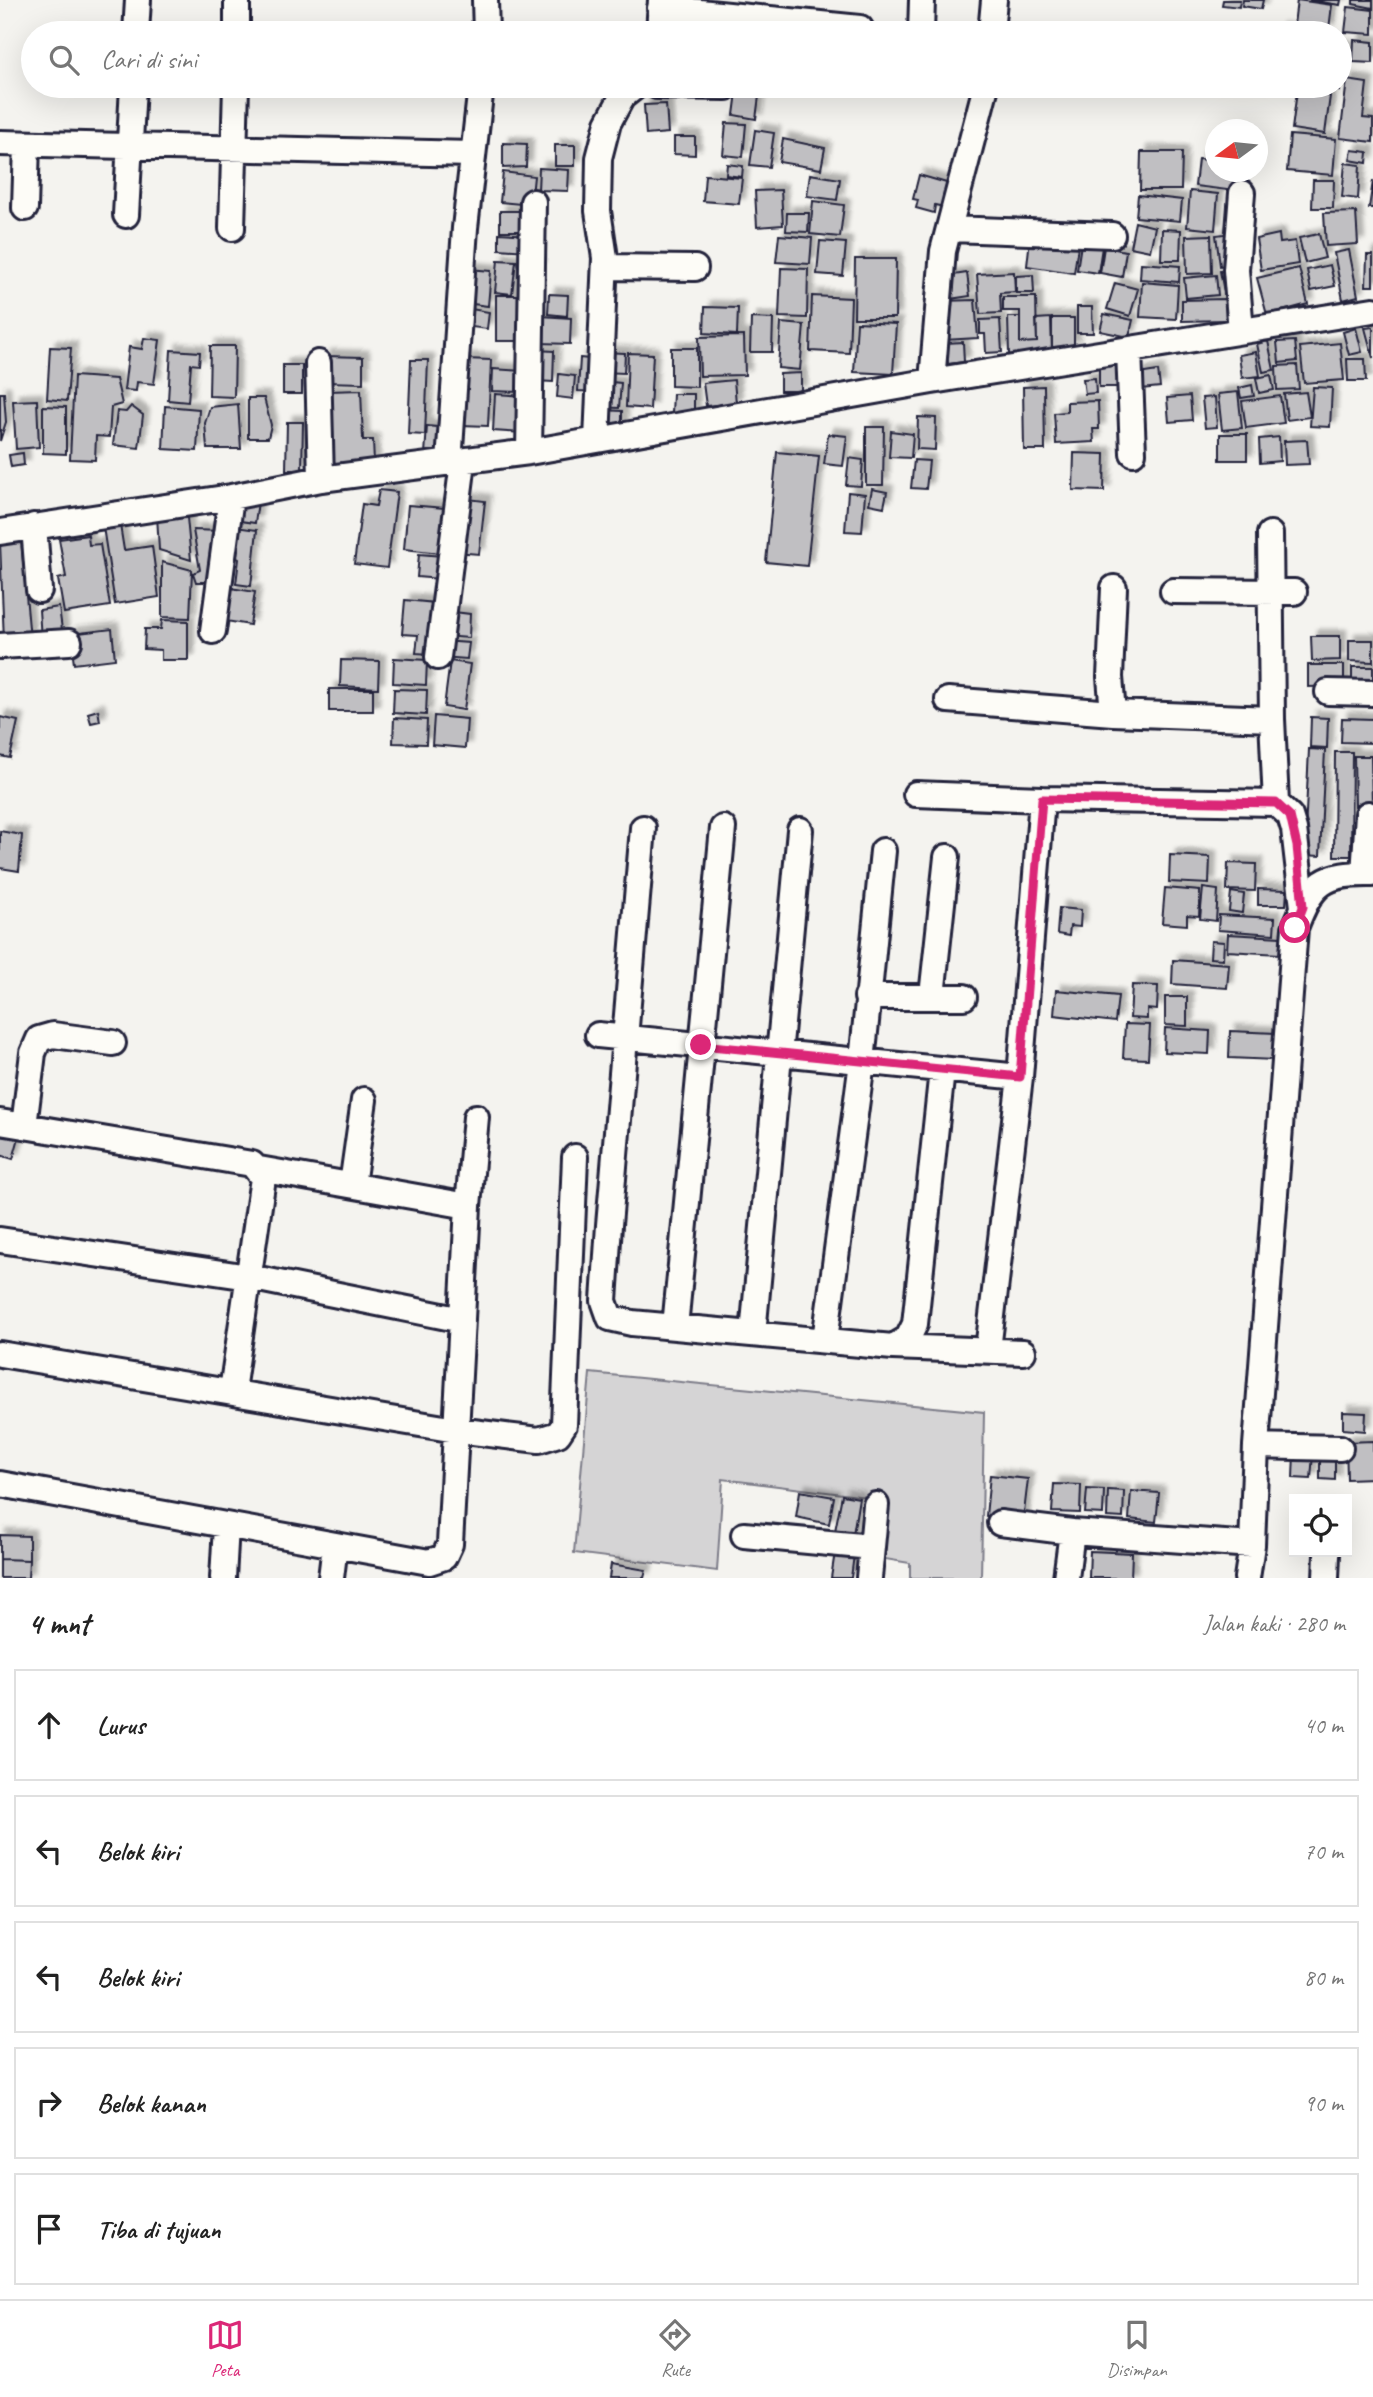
<!DOCTYPE html>
<html lang="id">
<meta charset="utf-8">
<style>
:root{--surface:#fff;--page:#f2f2f2;--text:#222;--muted:#767676;--line:#e0e0e0;--accent:#db2777}
body{margin:0;font-family:Caveat,sans-serif;background:var(--page);color:var(--text)}
.controls{position:absolute;right:21px;bottom:21px;display:grid;overflow:hidden;border-radius:0px;box-shadow:0 7px 28px #0002}
.controls button{width:63px;height:63px;display:grid;place-items:center;padding:0;border:0;border-bottom:2px solid var(--line);background:var(--surface);color:var(--text);font:35px sans-serif}
.compass{position:absolute;left:1205px;top:119px;width:63px;height:63px;border-radius:50%;background:var(--surface);box-shadow:0 7px 28px #0002;rotate:255deg}
.stop{position:absolute;width:21px;height:21px;margin:-16px;border:5px solid #db2777;border-radius:50%;background:#fff}
.stop.end{background:#db2777;border-color:#fff;box-shadow:0 2px 7px #0008}
.list{margin:0;padding:0;list-style:none}
h2{display:flex;justify-content:space-between;align-items:center;height:91px;margin:0;padding:0 28px;font-size:30px}
h2 small{font-size:23px;font-weight:400;color:var(--muted)}
.list li{display:grid;grid-template-columns:46px 1fr auto;gap:21px;align-items:center;box-sizing:border-box;height:112px;margin:0 14px 14px;padding:0 14px;border:2px solid var(--line);border-radius:0px}
.list b{display:block;font-size:26px;white-space:nowrap}
.list em{font-size:23px;font-style:normal;color:var(--muted)}
.icon{flex:none;width:38px;height:38px;fill:none;stroke:currentColor;stroke-width:2;stroke-linecap:round;stroke-linejoin:round}
.map{position:relative;flex:none;width:1373px;height:1578px;overflow:hidden}
.search{position:absolute;background:var(--surface);box-shadow:0 7px 28px #0002;left:21px;right:21px;top:21px;height:77px;display:flex;align-items:center;gap:18px;box-sizing:border-box;padding:0 24px;border-radius:38px;color:var(--muted);font-size:26px}
.sheet{height:721px;background:var(--surface)}
nav{display:flex;justify-content:space-around;align-items:center;box-sizing:border-box;height:98px;border-top:2px solid var(--line);background:var(--surface);font-size:19px;color:var(--muted)}
nav a{display:grid;justify-items:center;gap:4px}
nav .on{color:var(--accent)}
.map>svg:first-child{display:block}
.green{fill:#d5d4d5;stroke:#7c7b88;stroke-width:2}
.building{fill:#c0bfc2;stroke:#22223b;stroke-width:2;filter:url(#shadow)}
.lines{fill:none;stroke-linecap:round;stroke-linejoin:round}
.minor-casing{stroke:#22223b;stroke-width:30}
.minor{stroke:#fdfcf7;stroke-width:24}
.route{stroke:#db2777;stroke-width:9}
</style>
<div class="map">
<svg width="1373" height="1578" viewBox="0 0 1373 1578">
<defs>
<filter id="shadow"><feDropShadow dx="6" dy="-6" stdDeviation="2" flood-color="#0004"/></filter>
</defs>
<rect width="100%" height="100%" fill="#f4f3ef"/>
<filter id="ink" filterUnits="userSpaceOnUse"><feTurbulence type="fractalNoise" baseFrequency=".0143" numOctaves="2"/><feDisplacementMap in="SourceGraphic" scale="14" xChannelSelector="R" yChannelSelector="G"/><feConvolveMatrix kernelMatrix="1 2 1 2 8 2 1 2 1" color-interpolation-filters="sRGB"/></filter>
<g filter="url(#ink)">
<!-- green -->
<path class="green" d="M590,1373L984,1412L981,1578H910V1563L879,1558L882,1499L723,1479L717,1571L574,1553Z"/>
<!-- building -->
<path class="building" d="M1223,0H1240L1239,7L1222,5Z
M1243,0H1263L1261,9L1242,6Z
M1297,0L1332,5L1329,29L1294,25Z
M1309,0H1341L1340,5Z
M1353,0H1373V8L1353,4Z
M1348,7L1373,10V34L1345,32Z
M1278,29L1303,33H1277Z
M1354,40L1373,42V63L1353,62Z
M1340,46L1346,47L1345,65L1340,64Z
M1347,80L1367,83L1363,118L1373,119V142L1340,138Z
M1319,86H1339V91L1319,88Z
M1297,91L1330,96L1325,134L1292,129Z
M737,92L759,96L756,119L734,115Z
M666,104L668,133L646,135L644,105Z
M726,123L746,124L743,157L723,155Z
M755,130L774,133L769,167L750,165Z
M1290,135L1336,139L1333,175L1287,171Z
M674,137H695V155L674,154Z
M783,139L825,148L821,169L779,162Z
M503,143L527,144L526,167L503,168Z
M555,145H575V166H555Z
M1352,150L1368,152L1367,163L1350,160Z
M1141,152H1182L1181,190H1140Z
M1198,159L1216,161V172H1237L1235,191L1195,186Z
M1345,163L1360,165L1358,199L1342,197Z
M727,164L743,166L742,177L726,175Z
M539,168L569,170L568,191L538,190Z
M503,172L534,176L531,205L500,202Z
M810,174L840,179L837,200L807,196Z
M705,175L742,178L739,204L703,201Z
M919,175L950,184L944,207L935,205L934,213L916,208L918,200L913,199Z
M1313,180H1334L1333,208H1312Z
M1373,181V208H1369Z
M781,190L783,225L757,227L755,191Z
M1190,191L1218,194L1215,230L1187,227Z
M1138,195L1182,200L1180,221L1136,217Z
M813,201L844,205L840,237L810,234Z
M500,211H530V231H500Z
M1356,212L1358,244L1326,246L1324,213Z
M787,213H809L808,232L786,231Z
M1135,222L1155,227L1150,251L1130,247Z
M1162,229L1181,230L1180,260H1161Z
M499,233L529,235L528,251L499,249Z
M1231,233L1235,264L1220,266L1216,235Z
M1279,234L1280,243L1295,241L1298,264L1261,270L1256,239Z
M1319,234L1325,258L1305,263L1299,238Z
M779,235L812,238L810,264L776,262Z
M1211,235L1212,273L1187,274L1186,236Z
M1030,239L1078,246L1074,273L1027,266Z
M820,241L846,243L843,276L817,274Z
M1081,244L1102,247L1098,273L1077,270Z
M1104,247L1126,251L1122,277L1100,273Z
M1349,250L1358,296L1343,300L1334,253Z
M1367,255H1373V286H1366Z
M855,259H896L895,318H854Z
M498,260L516,261L512,294L495,292Z
M1141,263L1180,266L1179,282L1140,279Z
M1330,265L1335,286L1311,291L1307,270Z
M781,268L808,269L807,318L779,317Z
M1299,268L1308,304L1267,315L1257,278Z
M469,269L491,271L488,306L465,303Z
M1230,269L1235,290L1224,292L1220,271Z
M1014,272L1015,292L1000,293L1001,313L980,314L977,274Z
M967,273L970,296L950,299L947,276Z
M1033,275L1034,293H1016V276Z
M1216,275L1218,295L1186,298L1184,278Z
M1142,282L1178,285L1176,319L1140,317Z
M1115,283L1138,289L1130,316L1107,309Z
M549,294L568,295L567,316L548,314Z
M496,295H527L520,341H496Z
M812,296L851,298L849,353L810,351Z
M1003,297H1036L1037,342L1020,343V311H1003Z
M1225,299L1226,320L1182,321V300Z
M975,300L978,338L944,340L942,301Z
M705,307L738,308L737,335L704,333Z
M1077,307H1092L1093,333H1077Z
M465,308L489,312L487,329L463,326Z
M1104,314L1133,320L1129,337L1100,331Z
M541,316L571,318L570,344L540,343Z
M1008,317H1020V343L1037,342L1036,319L1051,318L1052,354L1009,355Z
M751,318L773,319L772,352H750Z
M1052,318H1074V346L1052,347Z
M1000,319L1002,352L986,353L985,334H980V320Z
M857,322L896,324L893,374L854,372Z
M781,323L804,325L800,370L778,368Z
M1373,327V358L1365,328Z
M1356,328L1362,352L1349,355L1343,332Z
M744,336L745,375L700,376L699,337Z
M144,338L160,340L154,384L137,382L136,391L124,390L129,347L142,349Z
M1268,341L1274,370L1263,372L1257,344Z
M1295,341L1297,361L1279,363L1277,342Z
M963,342L964,362L948,364L946,343Z
M1340,343L1344,380L1304,383L1300,347Z
M210,346H235L234,397L209,396Z
M50,347L71,348L67,401L47,399Z
M671,348H697V387L671,386Z
M171,350L200,352L199,365L191,364L188,402L168,400Z
M537,350L554,351L553,382L536,381Z
M602,352L625,353L624,373L602,372Z
M1256,352L1260,376L1242,378L1239,355Z
M628,353L653,354L650,409L626,407Z
M325,356L363,357V383L324,382Z
M580,358L598,360L596,392L578,391Z
M465,359L491,360L488,426L461,425Z
M1347,359H1365L1366,381H1348Z
M411,360H428L425,435L408,434Z
M283,365H302V394H283Z
M1297,365L1299,389L1277,390L1276,366Z
M1099,366H1118V387H1099Z
M493,369L522,371L521,392L492,391Z
M1158,371L1160,387L1141,389L1138,374Z
M801,373V391H780V374Z
M559,374L575,376L573,399L557,397Z
M1271,375L1274,390L1259,393L1256,378Z
M74,376L116,379L122,404L111,407L109,437L96,436L95,460L70,459Z
M1095,378L1096,393L1085,394L1083,379Z
M734,380L736,403L706,406L703,383Z
M601,381L621,383L619,408L600,407Z
M1252,385L1254,396L1241,398L1239,388Z
M1044,386L1045,450H1024L1023,387Z
M1313,387L1332,388L1330,427L1310,426Z
M361,390L363,440H373L374,463L330,465L328,391Z
M1238,392L1242,428L1222,430L1218,394Z
M1306,392L1310,417L1287,420L1284,394Z
M0,393H4L6,422L0,441Z
M495,394L525,396L523,433L493,431Z
M673,394H694V414L672,413Z
M1190,396L1192,420L1169,422L1167,398Z
M1280,396L1284,423L1246,428L1242,401Z
M1215,397L1217,427L1205,428L1202,398Z
M248,398H264L271,425L268,438H248Z
M37,400L39,447L16,449L13,401Z
M1098,401L1099,429H1093L1094,442L1056,444L1054,413L1067,412V402Z
M238,404L241,449H207L205,423L210,407Z
M43,406L66,407V454L43,453Z
M131,406L143,415L139,448L113,445L117,411L126,412Z
M165,406L199,409L197,451L163,449Z
M602,410L622,411V428H601Z
M918,417L936,418L935,450L917,449Z
M287,422H303L302,470H286Z
M427,426L448,428L446,455L425,454Z
M866,427H884L883,485H866Z
M891,431L913,434L911,458L889,457Z
M828,434L847,436L843,466L824,464Z
M1220,434H1247V460H1220Z
M1279,437L1280,461L1260,463L1259,439Z
M1307,440L1309,464L1285,465L1284,441Z
M777,452L819,456L807,566L766,562Z
M23,453L24,465L11,467L9,455Z
M1074,453L1105,454L1104,491L1073,490Z
M849,458L863,460L861,486L846,485Z
M914,460L929,461L926,489L911,488Z
M872,489L887,492L884,507L869,504Z
M379,490L397,492L387,568L354,564L362,504L376,506Z
M848,492L865,494L862,532L845,531Z
M460,498L485,501L479,554L455,552Z
M236,499L258,502L255,523L233,520Z
M408,505L445,508L441,553L404,549Z
M186,507L191,560L159,550L157,515Z
M120,525L124,550L152,546L159,597L115,604L103,527Z
M229,526L257,530L251,586L236,584L239,559L226,551Z
M193,530L221,531L213,582H196L193,573L200,570Z
M88,535L89,545L100,544L110,606L64,613L58,579L66,577L59,539Z
M21,540L30,639L4,641L0,542Z
M419,554L442,556L440,579L417,577Z
M162,562L192,570L190,618L162,617Z
M231,588L255,592L250,625L226,621Z
M405,600L435,603L430,654L416,653L418,635L402,634Z
M59,607L63,637L41,639L39,610Z
M446,611L470,614L469,638L444,636Z
M162,620L188,621V660H161V650L144,649L145,629H161Z
M112,629L115,659L74,664L70,634Z
M1311,636H1340V660L1312,661Z
M1349,640H1373V662L1349,661Z
M442,641L469,643L467,659L441,657Z
M394,658L427,660L426,685L393,683Z
M341,660L379,661L378,688L340,686Z
M450,661L470,664L464,710L444,707Z
M1308,665H1344V686L1308,687Z
M1352,667H1373V690L1352,689Z
M329,689H373V711H329Z
M394,689L427,690L426,715L393,713Z
M98,710L100,721L91,723L88,713Z
M434,716L467,719L465,748L432,745Z
M0,717L18,721L10,758L0,756Z
M1311,717L1328,718L1327,748L1310,747Z
M394,718L427,720L426,744L393,743Z
M1342,718L1373,719V743L1341,742Z
M1309,749L1325,750L1320,856L1304,855Z
M1335,752H1352L1351,856H1334Z
M1354,756H1371L1372,806H1355Z
M0,831L22,835L19,871L0,868Z
M1170,855L1210,857L1209,884L1169,882Z
M1228,863L1256,864L1255,891L1227,890Z
M1165,888L1200,891L1199,916L1187,915V925L1162,923Z
M1203,888L1218,890L1216,921L1200,919Z
M1258,889L1287,890L1286,905H1258Z
M1231,892L1244,894L1242,913L1229,911Z
M1059,908L1081,910L1080,927L1070,926L1069,936L1057,934Z
M1219,915L1275,918L1274,934L1218,930Z
M1228,934L1281,937L1280,954L1227,951Z
M1211,941L1224,942L1223,959L1210,958Z
M1173,960L1229,964L1227,988L1172,984Z
M1132,985L1158,986L1157,1010L1147,1009V1019L1130,1018Z
M1056,990L1118,996L1115,1022L1054,1015Z
M1165,997H1187V1026L1165,1025Z
M1125,1024L1150,1025L1148,1059L1123,1058Z
M1165,1028L1210,1031L1209,1054L1164,1052Z
M1230,1031L1276,1033L1275,1060L1229,1058Z
M0,1128L20,1134L13,1159L0,1155Z
M1343,1412L1366,1413L1365,1431L1343,1429Z
M1373,1441V1478L1347,1479L1346,1442Z
M1320,1451L1335,1452V1480L1320,1479Z
M1294,1453L1313,1454L1311,1479L1293,1478Z
M990,1475L1028,1479L1023,1521L986,1516Z
M1054,1484L1081,1485L1080,1513L1052,1512Z
M1087,1489L1104,1490L1103,1514L1085,1513Z
M1108,1490L1124,1491L1123,1518L1107,1517Z
M800,1491L834,1497L829,1524L796,1517Z
M1131,1491L1159,1493L1156,1522L1129,1519Z
M842,1495L859,1498L852,1540L834,1536Z
M0,1535L29,1536V1560L0,1559Z
M1090,1551L1132,1553L1131,1578H1089Z
M835,1552L854,1555L851,1578H831Z
M0,1559L29,1560L28,1578H0Z
M611,1564L646,1570L644,1578H609Z"/>
<g class="lines">
<!-- minor casing -->
<g class="minor-casing">
<path id="minor" d="M485,0L486,33
M660,8L860,28
M136,33L138,0
M237,33V0
M659,33L661,0
M921,33L922,0
M991,33L994,0
M657,86L726,87
M0,143L473,154
M25,208L27,144
M126,215L133,86
M232,228L236,86
M950,229L1112,235
M605,267L695,268
M1241,331L1236,270L1242,193
M1129,350L1133,453
M318,363L321,479
M932,381L943,251L986,86
M597,440L605,258L598,211L599,158L608,123L622,97L636,86
M529,452L533,202
M449,463L465,228L481,86
M34,526L39,590
M0,532L231,497L321,479L529,452L932,381L1373,310
M1270,534L1272,719
M1114,588L1110,677L1113,713L1272,719L1276,803L1290,816L1294,829L1303,907
M1173,591L1294,592
M213,631L231,497
M0,646L69,642
M438,657L463,462
M1328,692L1373,693
M948,700L1113,713
M916,794L1042,799
M643,828L609,1225L604,1301L610,1318L632,1323L893,1347L908,1338L915,1324L942,1070
M1364,874L1368,814
M932,996L947,857
M867,997H964
M598,1035L1020,1077
M0,1122L252,1164L263,1178L232,1391
M24,1126L33,1053L39,1039L53,1035L113,1043
M259,1169L468,1206L476,1117
M352,1185L364,1100
M0,1240L249,1277L462,1320
M675,1327L723,828
M753,1334L800,830
M825,1340L862,1062L883,851
M893,1347L1023,1352
M988,1350L1020,1077L1042,799L1276,803
M0,1354L456,1430L539,1440L558,1434L564,1425L575,1157
M1256,1446L1340,1448
M0,1484L429,1562L444,1557L450,1544L468,1206
M1000,1523L1072,1532
M744,1535L872,1547
M223,1578L226,1526
M331,1578L335,1545
M869,1578L876,1505
M1066,1578L1072,1532L1252,1545
M1247,1578L1252,1545L1256,1446L1295,928C1312,882 1324,873 1373,874
M1326,1578L1327,1554"/>
</g>
<!-- minor -->
<use href="#minor" class="minor"/>
</g>
</g>
<g class="lines" filter="url(#ink)">
<!-- route -->
<path class="route" d="M701,1045L1020,1077L1042,799L1276,803L1290,816L1297,846L1303,907L1295,928"/>
</g>
</svg>
<div class="controls">
<button><svg class="icon" aria-label="locate" viewBox="0 0 24 24"><circle cx="12" cy="12" r="6"/><path d="M12 2v4M12 18v4M2 12h4M18 12h4"/></svg></button>
</div>
<svg class="compass" viewBox="-18 -18 36 36"><path d="M0-13l5 13h-10z" fill="#e53935"/><path d="M0 13l5-13h-10z" fill="#767676"/></svg>
<div class="stop" style="left:1295px;top:928px"></div>
<div class="stop end" style="left:701px;top:1045px"></div>
<div class="search"><svg class="icon" aria-label="search" viewBox="0 0 24 24"><circle cx="10" cy="10" r="6"/><path d="M15 15l6 6"/></svg>Cari di sini</div>
</div>
<section class="sheet">
<h2>4 mnt<small>Jalan kaki · 280 m</small></h2>
<ul class="list">
<li><svg class="icon" aria-label="ahead" viewBox="0 0 24 24"><path d="M12 20V5M6 11l6-6 6 6"/></svg><div><b>Lurus</b></div><em>40 m</em></li>
<li><svg class="icon" aria-label="left" viewBox="0 0 24 24"><path d="M17 20v-9H6M10 6l-5 5 5 5"/></svg><div><b>Belok kiri</b></div><em>70 m</em></li>
<li><svg class="icon" aria-label="left" viewBox="0 0 24 24"><path d="M17 20v-9H6M10 6l-5 5 5 5"/></svg><div><b>Belok kiri</b></div><em>80 m</em></li>
<li><svg class="icon" aria-label="right" viewBox="0 0 24 24"><path d="M7 20v-9h11M14 6l5 5-5 5"/></svg><div><b>Belok kanan</b></div><em>90 m</em></li>
<li><svg class="icon" aria-label="arrive" viewBox="0 0 24 24"><path d="M6 21V4h12l-3 4 3 4H6"/></svg><div><b>Tiba di tujuan</b></div></li>
</ul>
</section>
<nav>
<a class="on"><svg class="icon" aria-label="map" viewBox="0 0 24 24"><path d="M3 6l6-2 6 2 6-2v14l-6 2-6-2-6 2zM9 4v14M15 6v14"/></svg>Peta</a>
<a><svg class="icon" aria-label="directions" viewBox="0 0 24 24"><path d="M12 3l9 9-9 9-9-9zM9 14v-3h6M13 9l2 2-2 2"/></svg>Rute</a>
<a><svg class="icon" aria-label="saved" viewBox="0 0 24 24"><path d="M7 4h10v16l-5-4-5 4z"/></svg>Disimpan</a>
</nav>
